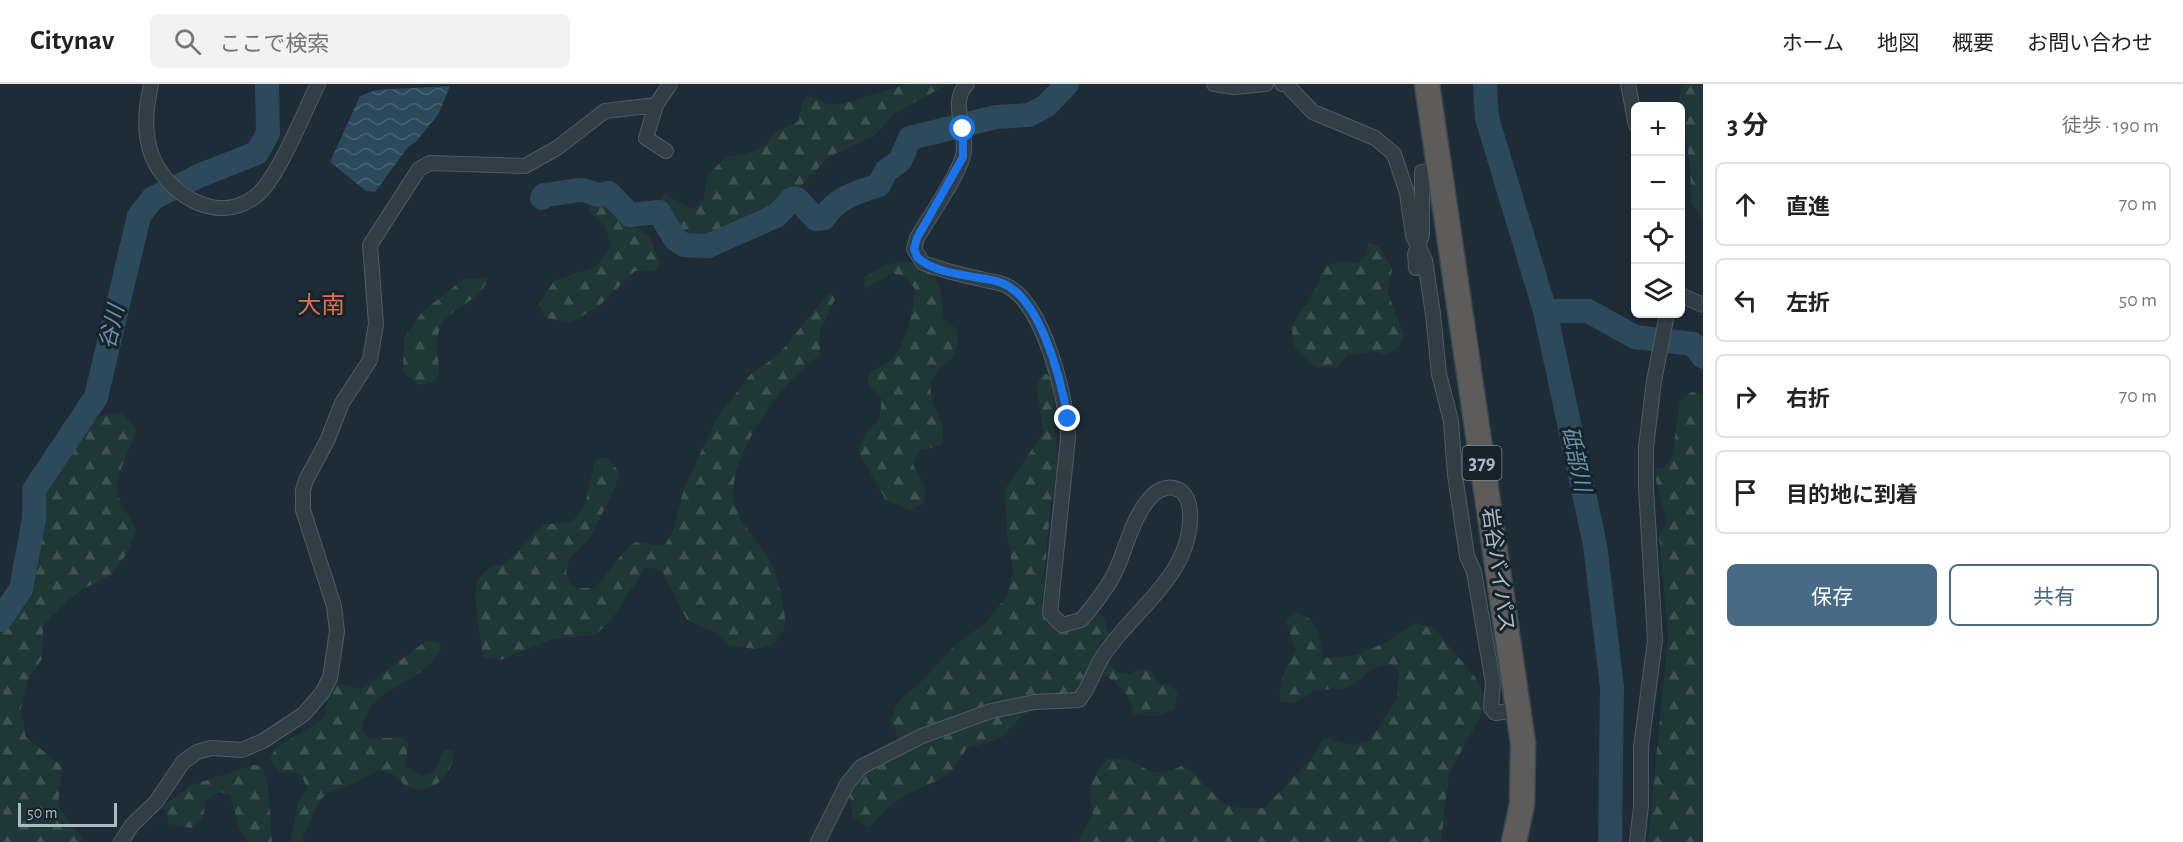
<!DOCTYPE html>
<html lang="ja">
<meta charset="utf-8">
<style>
:root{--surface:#fff;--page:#f2f2f2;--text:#222;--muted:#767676;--line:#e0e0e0;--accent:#476b85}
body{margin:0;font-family:"Alegreya Sans","Noto Sans JP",sans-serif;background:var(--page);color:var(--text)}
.controls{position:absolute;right:18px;top:18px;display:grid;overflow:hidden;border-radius:9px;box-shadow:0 2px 4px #0004}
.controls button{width:54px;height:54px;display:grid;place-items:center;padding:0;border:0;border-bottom:2px solid var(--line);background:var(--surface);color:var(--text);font:30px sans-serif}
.scale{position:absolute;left:18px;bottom:15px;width:99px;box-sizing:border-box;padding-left:6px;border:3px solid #aab9c4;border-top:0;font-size:16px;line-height:21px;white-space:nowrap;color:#aab9c4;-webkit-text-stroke:4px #17232a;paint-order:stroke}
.stop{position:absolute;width:18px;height:18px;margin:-14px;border:4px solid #1a73e8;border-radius:50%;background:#fff}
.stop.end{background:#1a73e8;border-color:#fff;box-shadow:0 2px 6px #0008}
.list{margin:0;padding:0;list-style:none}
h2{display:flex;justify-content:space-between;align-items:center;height:78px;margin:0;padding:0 24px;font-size:26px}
h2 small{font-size:20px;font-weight:400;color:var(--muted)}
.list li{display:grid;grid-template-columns:39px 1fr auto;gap:18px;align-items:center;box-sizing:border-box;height:84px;margin:0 12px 12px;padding:0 12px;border:2px solid var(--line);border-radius:9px}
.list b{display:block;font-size:22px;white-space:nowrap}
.list em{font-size:20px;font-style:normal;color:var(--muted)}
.actions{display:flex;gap:12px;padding:18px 24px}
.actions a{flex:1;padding:14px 0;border:2px solid var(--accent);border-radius:9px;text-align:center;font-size:21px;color:var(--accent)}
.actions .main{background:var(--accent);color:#fff}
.icon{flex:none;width:33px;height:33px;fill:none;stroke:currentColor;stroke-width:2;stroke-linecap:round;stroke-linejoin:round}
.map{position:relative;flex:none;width:1703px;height:758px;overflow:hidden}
header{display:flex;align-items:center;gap:36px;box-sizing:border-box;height:84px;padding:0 30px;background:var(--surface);border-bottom:2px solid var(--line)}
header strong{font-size:28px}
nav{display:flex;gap:33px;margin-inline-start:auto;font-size:21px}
.search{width:420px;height:54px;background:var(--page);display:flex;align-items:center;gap:15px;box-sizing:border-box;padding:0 21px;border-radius:9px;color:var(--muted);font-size:22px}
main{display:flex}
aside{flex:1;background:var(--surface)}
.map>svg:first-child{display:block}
.forest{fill:url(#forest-firs)}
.water{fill:url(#water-waves)}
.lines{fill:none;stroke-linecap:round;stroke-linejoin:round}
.river{stroke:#2d4a5c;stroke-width:24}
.minor-casing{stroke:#4e5c65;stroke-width:16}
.trunk-casing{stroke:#3c4951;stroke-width:27}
.minor{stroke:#313e46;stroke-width:14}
.trunk{stroke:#5e5c5a;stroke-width:24}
.route{stroke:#1a73e8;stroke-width:8}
.labels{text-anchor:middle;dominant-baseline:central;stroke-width:6;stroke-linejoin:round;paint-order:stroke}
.shield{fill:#17232a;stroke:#7e8c96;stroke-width:1.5}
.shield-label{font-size:20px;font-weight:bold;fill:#aab9c4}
.street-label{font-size:21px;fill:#aab9c4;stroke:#17232a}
.water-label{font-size:22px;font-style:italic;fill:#6891aa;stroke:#17232a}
.quarter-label{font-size:24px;fill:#d87251;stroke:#17232a}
</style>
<header>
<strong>Citynav</strong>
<div class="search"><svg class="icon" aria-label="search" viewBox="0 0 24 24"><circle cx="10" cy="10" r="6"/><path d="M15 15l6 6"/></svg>ここで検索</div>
<nav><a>ホーム</a><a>地図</a><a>概要</a><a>お問い合わせ</a></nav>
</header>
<main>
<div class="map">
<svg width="1703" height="758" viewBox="0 0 1703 758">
<defs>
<pattern id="forest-firs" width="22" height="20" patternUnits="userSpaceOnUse" patternTransform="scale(1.5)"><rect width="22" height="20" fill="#1f3735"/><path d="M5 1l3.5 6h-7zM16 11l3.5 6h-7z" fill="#3d5251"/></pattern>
<pattern id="water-waves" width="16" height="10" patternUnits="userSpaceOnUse" patternTransform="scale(1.5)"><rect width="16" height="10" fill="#2d4a5c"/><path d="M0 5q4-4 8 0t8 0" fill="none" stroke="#496272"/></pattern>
</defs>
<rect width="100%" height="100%" fill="#1d2c36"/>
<!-- forest -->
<path class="forest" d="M907,0H948L894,30L874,52L829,73L776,127L718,158L689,156L677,151L659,121L664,110L693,125L704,115L707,91L728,72L748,70L764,62L777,47L799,37L802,17L808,11L829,21L846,19Z
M1682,0H1703V137L1691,118L1690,80L1679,15Z
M591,115C602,118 613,119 618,131L650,153L660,179L654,187H635L598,223L570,239L546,234L539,220L554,197L597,182L611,161L605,142L588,127Z
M1368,159L1379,162L1392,185L1388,209L1404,252L1398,264L1384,272L1377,268L1348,271L1337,284L1315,283L1295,264L1291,243L1313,209L1326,182L1340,177L1359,179L1367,170Z
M902,177C939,178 942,203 943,235L957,245C964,282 934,277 931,302C928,325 948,332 942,361L919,367L913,380L926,405L924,419L910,426L886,416L858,368L866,348L879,336L882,315L869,302L867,293C874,283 881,284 890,277C906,263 913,225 915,205L906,194L892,189L865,205L864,193L883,182Z
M487,193C485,217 449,222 440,244C435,256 439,278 439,291L432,299L419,301L403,289L404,254L423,227L464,195Z
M832,209L835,215L820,247V271C785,293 723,376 735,420C742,443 753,451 766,470C775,483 786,523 785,540C785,546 778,554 775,560L757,565L730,562L716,549L687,536L662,487L646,483L611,536L595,551L552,555L501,576L483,573L475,516L477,496L490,483L506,479L544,440L571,439L585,421L595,377L600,374H608L619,388L615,404L590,454L569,476L566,489L570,500L579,504H595C610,488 619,470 635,458L664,462L672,449L684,404L717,334L750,291L778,271L828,210Z
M1041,290H1047L1052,296L1058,391L1051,418L1042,516L1045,530L1051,539L1085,536L1100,531L1105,534L1108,551L1100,557L1098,570L1119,589L1131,590L1138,585L1151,586L1157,599L1169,601L1178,608L1174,626L1158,632L1133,631C1130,609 1123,606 1107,592L1094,594L1081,606L1024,630L1001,654L966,665C946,704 930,694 900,715C888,722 878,734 869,744L852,732L849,706L864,687L894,665L899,655L891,636L898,618L925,594L955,561L985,539L1007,512L1013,486L1007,449L1005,405L1043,349L1037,304Z
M1692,308L1703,309V758H1648L1668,553L1659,451L1667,440C1664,420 1655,404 1655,384H1664L1672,373L1680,316Z
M114,328L123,331L136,345C132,366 114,388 118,410C120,421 131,435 136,445L129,467L111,491L85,504L68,516L43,542L42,575L28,596L21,625L26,653L62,682L58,722L86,758H0V548L24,513L41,437L42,411L52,391L97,333Z
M1295,527C1321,538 1318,548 1323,573C1354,579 1391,556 1416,539L1435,545L1475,593L1485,612L1480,634L1449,689L1441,758H1077L1093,731C1087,704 1090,697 1107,675C1145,670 1139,700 1182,682C1202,690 1208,709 1226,720C1236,726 1253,724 1264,724L1311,675L1324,653L1350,661L1369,657L1397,615L1399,586L1390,580L1372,585L1355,600L1343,605L1315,606L1295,619L1281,618C1276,600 1286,582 1296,567L1286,537Z
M426,557L438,558L442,564C438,569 434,575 430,580C405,605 372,603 362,644L368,655L401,653L408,658L406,682L421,692L433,688L445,665L454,668C453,690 431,714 407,703C403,701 400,695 397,693C392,689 385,688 379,686L344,704L331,706L320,716L301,758H290L299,716L307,705L302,692L290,688L280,689L270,676L275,665L323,635L331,604L338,599L361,605Z
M253,681L262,682C272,708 269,731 272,758H247L239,743L230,711L220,708L206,715L203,734L191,744L169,740L164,721L192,701Z"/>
<!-- water -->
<path class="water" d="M450,2L439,29L416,58L408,63L375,108L366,107L330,78L360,12L376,6Z"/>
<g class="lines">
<!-- river -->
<path class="river" d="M1485,0L1487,34L1545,227L1595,461L1612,603L1610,758
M542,114L544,111C556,110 569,107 580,106C592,106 593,114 609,109L630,131L659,128L675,155L684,161L708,162L776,132L792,115H797L816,135L824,134C836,114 857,108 879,101L886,87L900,77L910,54L996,33L1029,31L1046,22L1067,0
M1545,227H1588L1635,253L1693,260L1703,273
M0,536L21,505L34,435V406L96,313L139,132L153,114L201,91L257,69L268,49L267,0"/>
<!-- minor casing -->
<g class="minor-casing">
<path id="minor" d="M151,0C146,24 143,48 152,72C168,111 218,142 256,112C278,95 304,28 318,0
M1214,0L1234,3L1266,0
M1282,0L1287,1L1313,28L1375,54L1394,70L1407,109L1413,152L1425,176L1433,230L1439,290L1451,337L1455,391L1467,472L1474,488L1493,599L1491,624L1495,629L1518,626
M1628,0L1636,41
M656,21L646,54L666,67
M1416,184L1415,170L1422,151V88L1438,84
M1680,211L1703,221
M121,758L132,741L156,718L183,678L197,668L211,664L242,666L263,657L304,630L322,609L330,594L337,547L334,522L303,426V406L306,396L327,357L342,319L370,276L376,240L370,161L419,85L430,79L525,82L557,64L605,27L656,21L670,0
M818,758L847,700L861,683L922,652L991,627L1035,618L1079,616C1091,602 1094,584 1105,569C1128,535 1167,507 1183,468C1190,451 1198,409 1174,404C1167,402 1158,406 1153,411C1134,429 1127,461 1117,484C1109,503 1094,521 1081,536L1062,541L1050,529L1068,354C1067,315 1044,220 1007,202C998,197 990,198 981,195C961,191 942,186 923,179L914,165L917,154C928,135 958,92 963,72C969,48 948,19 967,0
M1637,758L1641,722V663L1655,556L1646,403V363L1654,297L1667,230"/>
</g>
<!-- trunk casing -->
<g class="trunk-casing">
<path id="trunk" d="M1427,0L1523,659L1522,720L1514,758"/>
</g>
<!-- minor -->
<use href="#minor" class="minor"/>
<!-- trunk -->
<use href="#trunk" class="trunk"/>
</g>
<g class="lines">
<!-- route -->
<path class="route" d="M963,45V73L917,154L914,165L917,173C936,191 971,191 996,197C1040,207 1061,296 1068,335"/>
</g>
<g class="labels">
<!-- shield labels -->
<rect class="shield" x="1462.5" y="362" width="39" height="34" rx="4.5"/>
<g class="shield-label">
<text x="1482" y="379">379</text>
</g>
<!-- street labels -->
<g class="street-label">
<text transform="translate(1498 486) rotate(82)">岩谷バイパス</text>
</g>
<!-- water labels -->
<g class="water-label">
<text transform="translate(112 243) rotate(-77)">谷川</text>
<text transform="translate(1576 375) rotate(78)">砥部川</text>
</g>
<!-- quarter labels -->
<g class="quarter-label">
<text x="321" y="222">大南</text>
</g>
</g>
</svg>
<div class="controls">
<button>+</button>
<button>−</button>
<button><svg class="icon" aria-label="locate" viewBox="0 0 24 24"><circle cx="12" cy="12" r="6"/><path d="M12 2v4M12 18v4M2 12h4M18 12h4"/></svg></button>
<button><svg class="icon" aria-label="layers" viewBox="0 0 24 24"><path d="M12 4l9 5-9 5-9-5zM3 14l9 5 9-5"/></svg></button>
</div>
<div class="scale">50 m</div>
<div class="stop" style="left:963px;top:45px"></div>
<div class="stop end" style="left:1068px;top:335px"></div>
</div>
<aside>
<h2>3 分<small>徒歩 · 190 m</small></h2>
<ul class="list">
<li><svg class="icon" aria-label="ahead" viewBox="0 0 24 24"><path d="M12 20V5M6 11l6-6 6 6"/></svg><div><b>直進</b></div><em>70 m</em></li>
<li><svg class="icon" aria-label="left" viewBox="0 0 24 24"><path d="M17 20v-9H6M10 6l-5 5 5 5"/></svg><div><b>左折</b></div><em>50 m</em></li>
<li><svg class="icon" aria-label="right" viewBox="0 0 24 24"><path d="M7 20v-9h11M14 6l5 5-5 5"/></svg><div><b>右折</b></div><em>70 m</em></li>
<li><svg class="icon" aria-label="arrive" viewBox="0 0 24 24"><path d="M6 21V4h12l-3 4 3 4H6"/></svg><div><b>目的地に到着</b></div></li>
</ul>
<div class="actions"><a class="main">保存</a><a>共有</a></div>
</aside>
</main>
